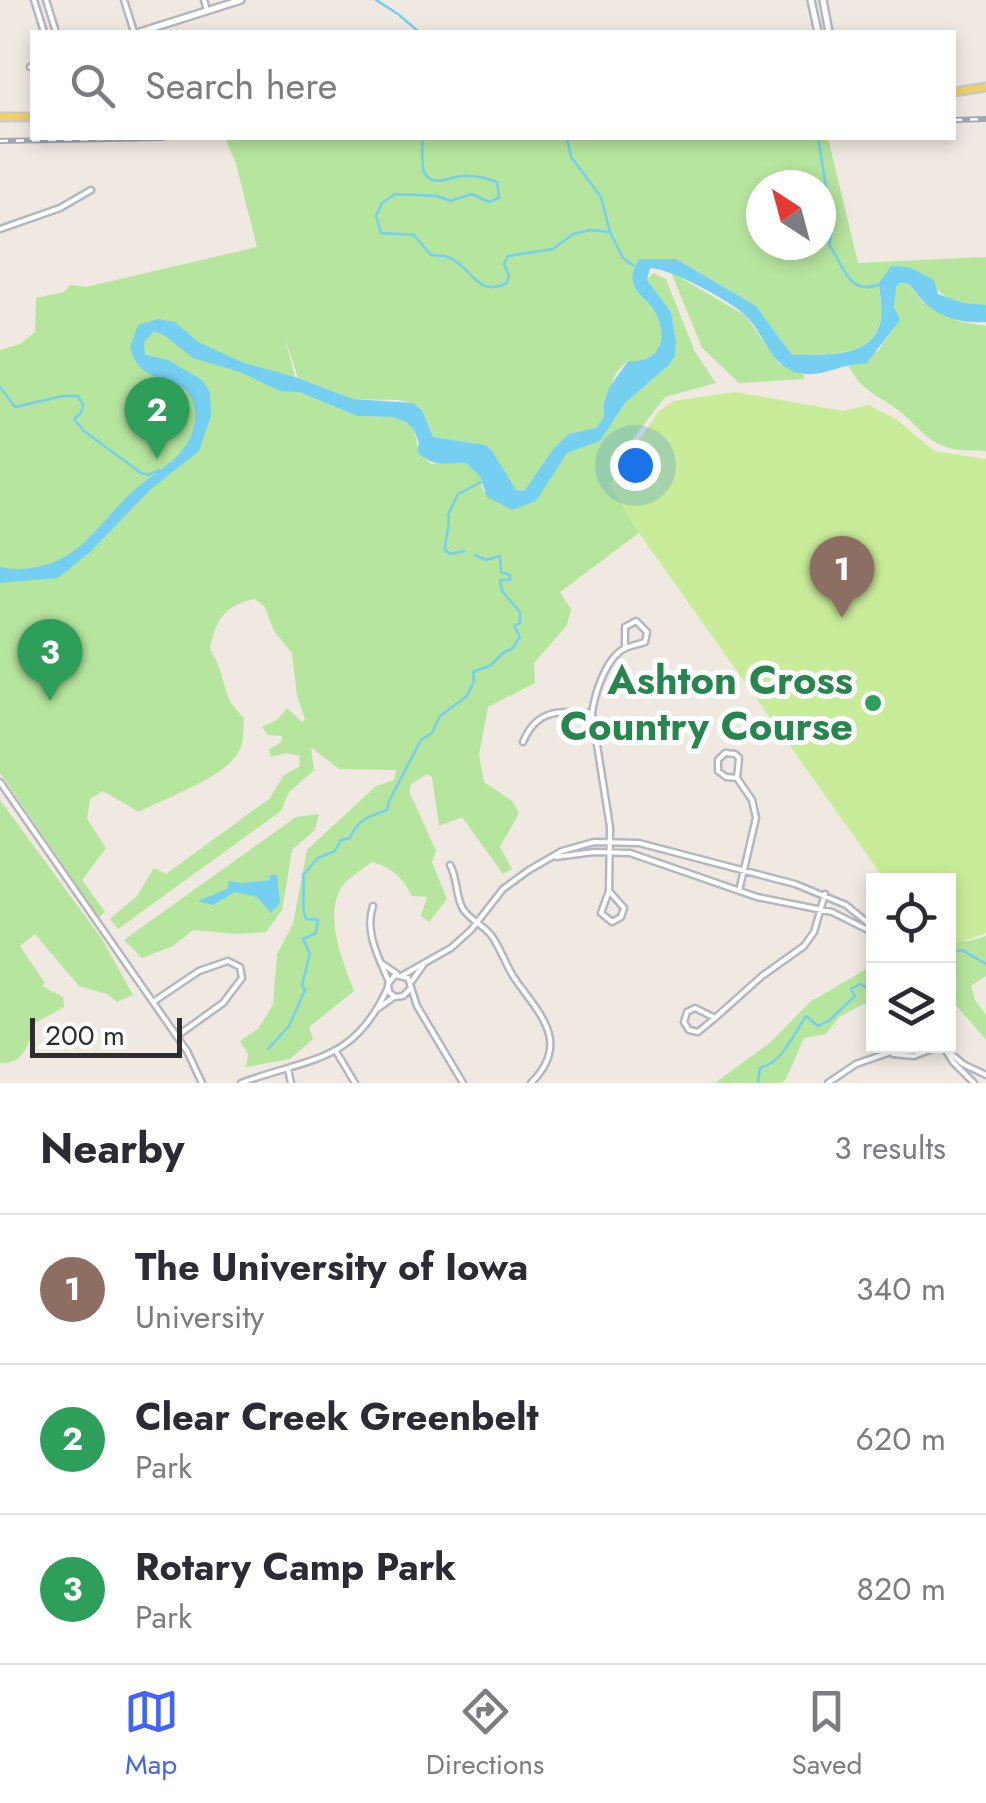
<!DOCTYPE html>
<style>
:root{--surface:#fff;--page:#f2f2f3;--text:#2b2b33;--muted:#7c7c81;--line:#e1e1e2;--accent:#4264fb}
body{margin:0;font-family:Jost,sans-serif;background:var(--page);color:var(--text)}
.controls{position:absolute;right:30px;bottom:30px;display:grid;overflow:hidden;border-radius:0px;box-shadow:0 5px 15px #0003}
.controls button{width:90px;height:90px;display:grid;place-items:center;padding:0;border:0;border-bottom:2px solid var(--line);background:var(--surface);color:var(--text);font:50px sans-serif}
.compass{position:absolute;left:746px;top:170px;width:90px;height:90px;border-radius:50%;background:var(--surface);box-shadow:0 5px 15px #0003;rotate:324deg}
.scale{position:absolute;left:30px;bottom:25px;width:152px;box-sizing:border-box;padding-left:10px;border:5px solid #2e2e2e;border-top:0;font-size:28px;line-height:35px;white-space:nowrap;color:#2e2e2e;-webkit-text-stroke:8px #fff;paint-order:stroke}
.you{position:absolute;left:635px;top:465px;width:35px;height:35px;margin:-25px;border:8px solid #fff;border-radius:50%;background:#1a73e8;box-shadow:0 0 0 15px #1a73e833}
.badge{display:grid;place-items:center;width:65px;height:65px;border-radius:50%;background:var(--accent);color:#fff;font-size:32px;font-weight:700}
.pin{position:absolute;translate:-50% -82px;filter:drop-shadow(0 2px 5px #0008)}
.pin::after{content:'';position:absolute;top:52px;width:35px;height:30px;background:inherit;clip-path:polygon(0 0,100% 0,50% 100%)}
.list{margin:0;padding:0;list-style:none}
h2{display:flex;justify-content:space-between;align-items:center;height:130px;margin:0;padding:0 40px;font-size:42px}
h2 small{font-size:32px;font-weight:400;color:var(--muted)}
.list li{display:grid;grid-template-columns:65px 1fr auto;gap:30px;align-items:center;box-sizing:border-box;height:150px;padding:0 40px;border-top:2px solid var(--line)}
.list b{display:block;font-size:38px;white-space:nowrap}
.list p{margin:0;font-size:32px;white-space:nowrap;color:var(--muted)}
.list em{font-size:32px;font-style:normal;color:var(--muted)}
.icon{flex:none;width:55px;height:55px;fill:none;stroke:currentColor;stroke-width:2;stroke-linecap:round;stroke-linejoin:round}
.map{position:relative;flex:none;width:986px;height:1083px;overflow:hidden}
.search{position:absolute;background:var(--surface);box-shadow:0 5px 15px #0003;left:30px;right:30px;top:30px;height:110px;display:flex;align-items:center;gap:25px;box-sizing:border-box;padding:0 35px;border-radius:0px;color:var(--muted);font-size:38px}
.sheet{height:580px;background:var(--surface)}
nav{display:flex;justify-content:space-around;align-items:center;box-sizing:border-box;height:140px;border-top:2px solid var(--line);background:var(--surface);font-size:28px;color:var(--muted)}
nav a{display:grid;justify-items:center;gap:5px}
nav .on{color:var(--accent)}
.map>svg:first-child{display:block}
.green{fill:#b6e59e;fill-rule:evenodd}
.pitch{fill:#c9ec9a}
.water{fill:#75cff0}
.lines{fill:none;stroke-linecap:round;stroke-linejoin:round}
.stream{stroke:#75cff0;stroke-width:2.5}
.street-casing{stroke:#b4b7c1;stroke-width:9}
.secondary-casing{stroke:#b4b7c1;stroke-width:10}
.primary-casing{stroke:#c9c9c9;stroke-width:11}
.street{stroke:#fff;stroke-width:4}
.secondary{stroke:#fff;stroke-width:5}
.primary{stroke:#f2d163;stroke-width:6}
.rail-casing{stroke:#a3a6b8;stroke-width:6}
.rail{stroke:#fff;stroke-width:2.5;stroke-dasharray:8;stroke-linecap:butt}
.leisure-dot{fill:#2e9e5b;stroke:#fff;stroke-width:4}
.labels{text-anchor:middle;dominant-baseline:central;stroke-width:10;stroke-linejoin:round;paint-order:stroke}
.leisure-label{font-size:40px;font-weight:bold;fill:#27864d;stroke:#fff;text-anchor:end}
</style>
<div class="map">
<svg width="986" height="1083" viewBox="0 0 986 1083">
<rect width="100%" height="100%" fill="#efe9e1"/>
<!-- green -->
<path class="green" d="M316,138H828L858,263L986,257V305C939,307 941,285 909,267L879,283C879,294 882,306 881,316C878,359 822,354 792,355L756,306L676,259H639C636,267 632,274 633,282C636,296 650,302 656,314C669,341 658,363 627,361L616,373L604,403V417L596,428L569,435L554,448L524,491L516,490L485,445L433,437L422,410L413,403L398,400L353,399L298,378L284,335L299,392L357,416L394,417L406,422L414,430L419,453L431,464L465,462L480,477L483,491L512,510L567,452L600,441L625,403L668,366L675,356L676,342L671,312L647,280L653,273L666,279L695,352L716,383L665,397L616,461L627,479L640,532L560,592L571,609L567,625L534,663L535,683L488,707L479,755L484,782L512,801L519,813L500,847L512,869L503,874L462,817L439,826L432,777L427,774L411,784L409,791L436,851L432,862L447,899L429,922L421,916L427,897L412,896C402,877 393,868 372,862C363,869 347,878 341,888C324,918 343,962 354,991L309,1027L313,1039L290,1059L246,1067L248,1054L240,1041L258,1029L273,1005L277,954L293,924L307,850L376,786L394,780L396,770L339,769L311,747L314,770L289,792L281,811L118,929L110,919L137,896L154,868L166,874L269,799L284,775L299,767L300,756L287,753L271,757L269,750L281,742L282,736L268,735L262,727L277,720L287,708L302,722L305,719L297,696L292,653L274,631L265,607L255,599C225,604 214,622 210,650C229,677 218,694 244,718C243,727 244,741 240,749C227,778 166,797 139,812L103,791L90,799L87,819L106,848L82,880L105,912L99,917L0,773V350L20,344L35,332L36,298L64,292L70,285L86,287L257,247L236,164L226,140ZM761,185H821V245H761Z
M671,272L746,316L779,364L804,375V379L739,383L702,348Z
M900,283H907L923,302L961,322L986,326V451C973,450 958,452 946,447C926,440 917,426 902,413C882,397 860,391 849,366L878,351L899,320C894,309 889,293 900,283Z
M0,800L102,939L133,995L117,1002L107,994L79,986L35,934L20,946L45,983L42,986L63,997L64,1007L35,1023C28,1044 25,1064 0,1063Z
M319,814L315,830L292,850L282,910L266,932L238,934L193,930L173,946L142,958L124,940L296,817Z
M986,936V976L971,986L975,1000L986,1015V1040L949,997L948,941H970Z
M868,968L873,970V999L839,1017L826,1034L804,1038L786,1079L781,1083H715L772,1041L810,1002Z"/>
<!-- pitch -->
<path class="pitch" d="M735,392L843,411L868,405L896,419L934,451L986,459V933L949,946L948,881L885,880L634,526L610,484L658,412L673,401Z"/>
<!-- water -->
<path class="water" d="M639,259H676L756,306L792,355C820,354 870,360 880,324C883,312 880,296 879,283L891,266L909,267L934,280L938,294L963,303L986,305V322C965,324 939,318 924,302C918,296 914,289 907,283H900L896,287L894,307L900,320L866,364C840,362 818,383 790,370C769,360 763,333 747,317C731,301 672,269 650,268L647,280L671,312L676,342L675,356L668,366L625,403L600,441L567,453L536,501L512,510L487,497L480,477L466,463C442,463 435,468 417,452L419,443L414,430L406,422L393,417L357,416L299,392L280,391L240,372L193,358L164,335L154,331L144,342L145,355L168,360L202,380L210,392L211,416L199,451L151,489L90,552L58,578L0,583V567C21,572 48,567 66,556C91,541 111,511 132,492C147,478 166,468 180,453C190,441 197,426 195,411C192,368 141,394 130,347L138,325L158,319L175,322L198,342L244,363L298,378L353,399L413,403L422,410L433,437L485,445L492,451L516,490L524,491L554,448L569,434L596,428L604,417V403L609,388L628,361C658,363 669,341 656,314C650,301 636,296 633,282C631,273 635,267 639,259Z
M270,875H277L280,903L271,913L257,897L235,892L213,905L198,901L227,889L229,881L242,883L270,880Z"/>
<g class="lines">
<!-- stream -->
<path class="stream" d="M376,0L398,14L419,32
M422,138C423,147 421,163 424,172C432,189 451,176 463,176C475,175 486,178 497,182L499,198L489,202L472,194L450,201L437,196L395,194L382,203L376,216L381,233L414,235L431,255C437,256 443,255 448,257C473,267 476,298 507,283L509,276L504,264L508,256L553,249L573,234L590,230L610,232L623,258L637,268
M567,138L571,157L601,197L610,232
M818,138L830,211L821,220
M821,222L833,227L829,245C845,266 847,297 881,284
M0,387L15,407L63,396H78L83,405L81,413L74,419L84,431L141,473L148,475L159,470
M464,551L450,554L445,550C445,538 451,524 448,515L458,494L481,482
M948,952L962,950L986,964
M268,1049L289,1026L305,990L302,985L310,954L303,939L316,933L318,920L306,919C300,906 306,890 303,875L318,858L335,851L341,840L350,838C359,818 368,817 387,810L389,801L421,740L432,733L440,716L467,696L474,681L473,672L491,665L504,652L512,649L520,637L514,626L520,623V612L502,591L500,580H510V575L501,572L500,556L486,560L475,555
M758,1083L760,1068C783,1062 793,1035 806,1016L818,1026L830,1020L855,996L851,989L860,984L874,992"/>
<!-- street casing -->
<g class="street-casing">
<path id="street" d="M34,0L44,32
M46,0L56,32
M124,0L134,32
M204,0L207,10
M30,67L32,66
M0,229L60,208L91,190
M523,742C537,708 560,711 592,713
M737,778L726,777L718,771V760L725,753L735,754L739,758L737,778L752,800L756,818L739,891
M0,782L187,1051L202,1083
M556,857L594,852L630,853L757,897L832,912L874,933
M450,865C458,879 455,895 463,909C470,920 483,925 491,935C500,947 505,963 513,976C537,1012 573,1041 531,1083
M609,891L624,908L621,917L612,922L601,913L609,891L610,827L592,713C595,692 607,654 628,647C634,645 639,644 645,642L647,632L636,621L625,627V647
M373,906C364,932 379,958 389,982
M381,963L397,974
M403,975L451,948L471,930L503,889L529,870L562,851L594,842L639,843L795,884L846,905L874,928
M412,981L424,964
M411,988L403,996L395,997L389,992L388,984L395,975L408,978L417,1006L463,1083
M153,1002L199,971L228,961L240,967L242,978L223,1003L177,1036
M377,1009L394,997
M715,1018L698,1032L689,1030L684,1022L687,1012L695,1008L715,1018L762,976L804,946L814,932L825,894
M943,1046L953,1062L974,1083
M949,1052L963,1064L986,1075
M337,1053L355,1083
M893,1054L914,1056L940,1046
M288,1069L291,1083
M241,1083C310,1057 354,1064 388,987
M828,1083L856,1064L908,1046"/>
</g>
<!-- secondary casing -->
<g class="secondary-casing">
<path id="secondary" d="M811,0L818,32
M823,0L829,32
M140,32L241,0"/>
</g>
<!-- primary casing -->
<g class="primary-casing">
<path id="primary" d="M954,92L986,87
M0,117H32"/>
</g>
<!-- street -->
<use href="#street" class="street"/>
<!-- secondary -->
<use href="#secondary" class="secondary"/>
<!-- primary -->
<use href="#primary" class="primary"/>
<!-- rail casing -->
<g class="rail-casing">
<path id="rail" d="M954,120L986,119
M0,141L163,138"/>
</g>
<!-- rail -->
<use href="#rail" class="rail"/>
</g>
<!-- markers -->
<circle class="leisure-dot" cx="873" cy="703" r="10"/>
<g class="labels">
<!-- leisure labels -->
<g class="leisure-label">
<text x="853" y="680">Ashton Cross<tspan x="853" dy="46">Country Course</tspan></text>
</g>
</g>
</svg>
<div class="controls">
<button><svg class="icon" aria-label="locate" viewBox="0 0 24 24"><circle cx="12" cy="12" r="6"/><path d="M12 2v4M12 18v4M2 12h4M18 12h4"/></svg></button>
<button><svg class="icon" aria-label="layers" viewBox="0 0 24 24"><path d="M12 4l9 5-9 5-9-5zM3 14l9 5 9-5"/></svg></button>
</div>
<svg class="compass" viewBox="-18 -18 36 36"><path d="M0-13l5 13h-10z" fill="#e53935"/><path d="M0 13l5-13h-10z" fill="#7c7c81"/></svg>
<div class="scale">200 m</div>
<div class="you"></div>
<div class="pin badge" style="left:842px;top:618px;background:#8d6e63">1</div>
<div class="pin badge" style="left:157px;top:459px;background:#2e9e5b">2</div>
<div class="pin badge" style="left:50px;top:701px;background:#2e9e5b">3</div>
<div class="search"><svg class="icon" aria-label="search" viewBox="0 0 24 24"><circle cx="10" cy="10" r="6"/><path d="M15 15l6 6"/></svg>Search here</div>
</div>
<section class="sheet">
<h2>Nearby<small>3 results</small></h2>
<ul class="list">
<li><span class="badge" style="background:#8d6e63">1</span><div><b>The University of Iowa</b><p>University</p></div><em>340 m</em></li>
<li><span class="badge" style="background:#2e9e5b">2</span><div><b>Clear Creek Greenbelt</b><p>Park</p></div><em>620 m</em></li>
<li><span class="badge" style="background:#2e9e5b">3</span><div><b>Rotary Camp Park</b><p>Park</p></div><em>820 m</em></li>
</ul>
</section>
<nav>
<a class="on"><svg class="icon" aria-label="map" viewBox="0 0 24 24"><path d="M3 6l6-2 6 2 6-2v14l-6 2-6-2-6 2zM9 4v14M15 6v14"/></svg>Map</a>
<a><svg class="icon" aria-label="directions" viewBox="0 0 24 24"><path d="M12 3l9 9-9 9-9-9zM9 14v-3h6M13 9l2 2-2 2"/></svg>Directions</a>
<a><svg class="icon" aria-label="saved" viewBox="0 0 24 24"><path d="M7 4h10v16l-5-4-5 4z"/></svg>Saved</a>
</nav>
